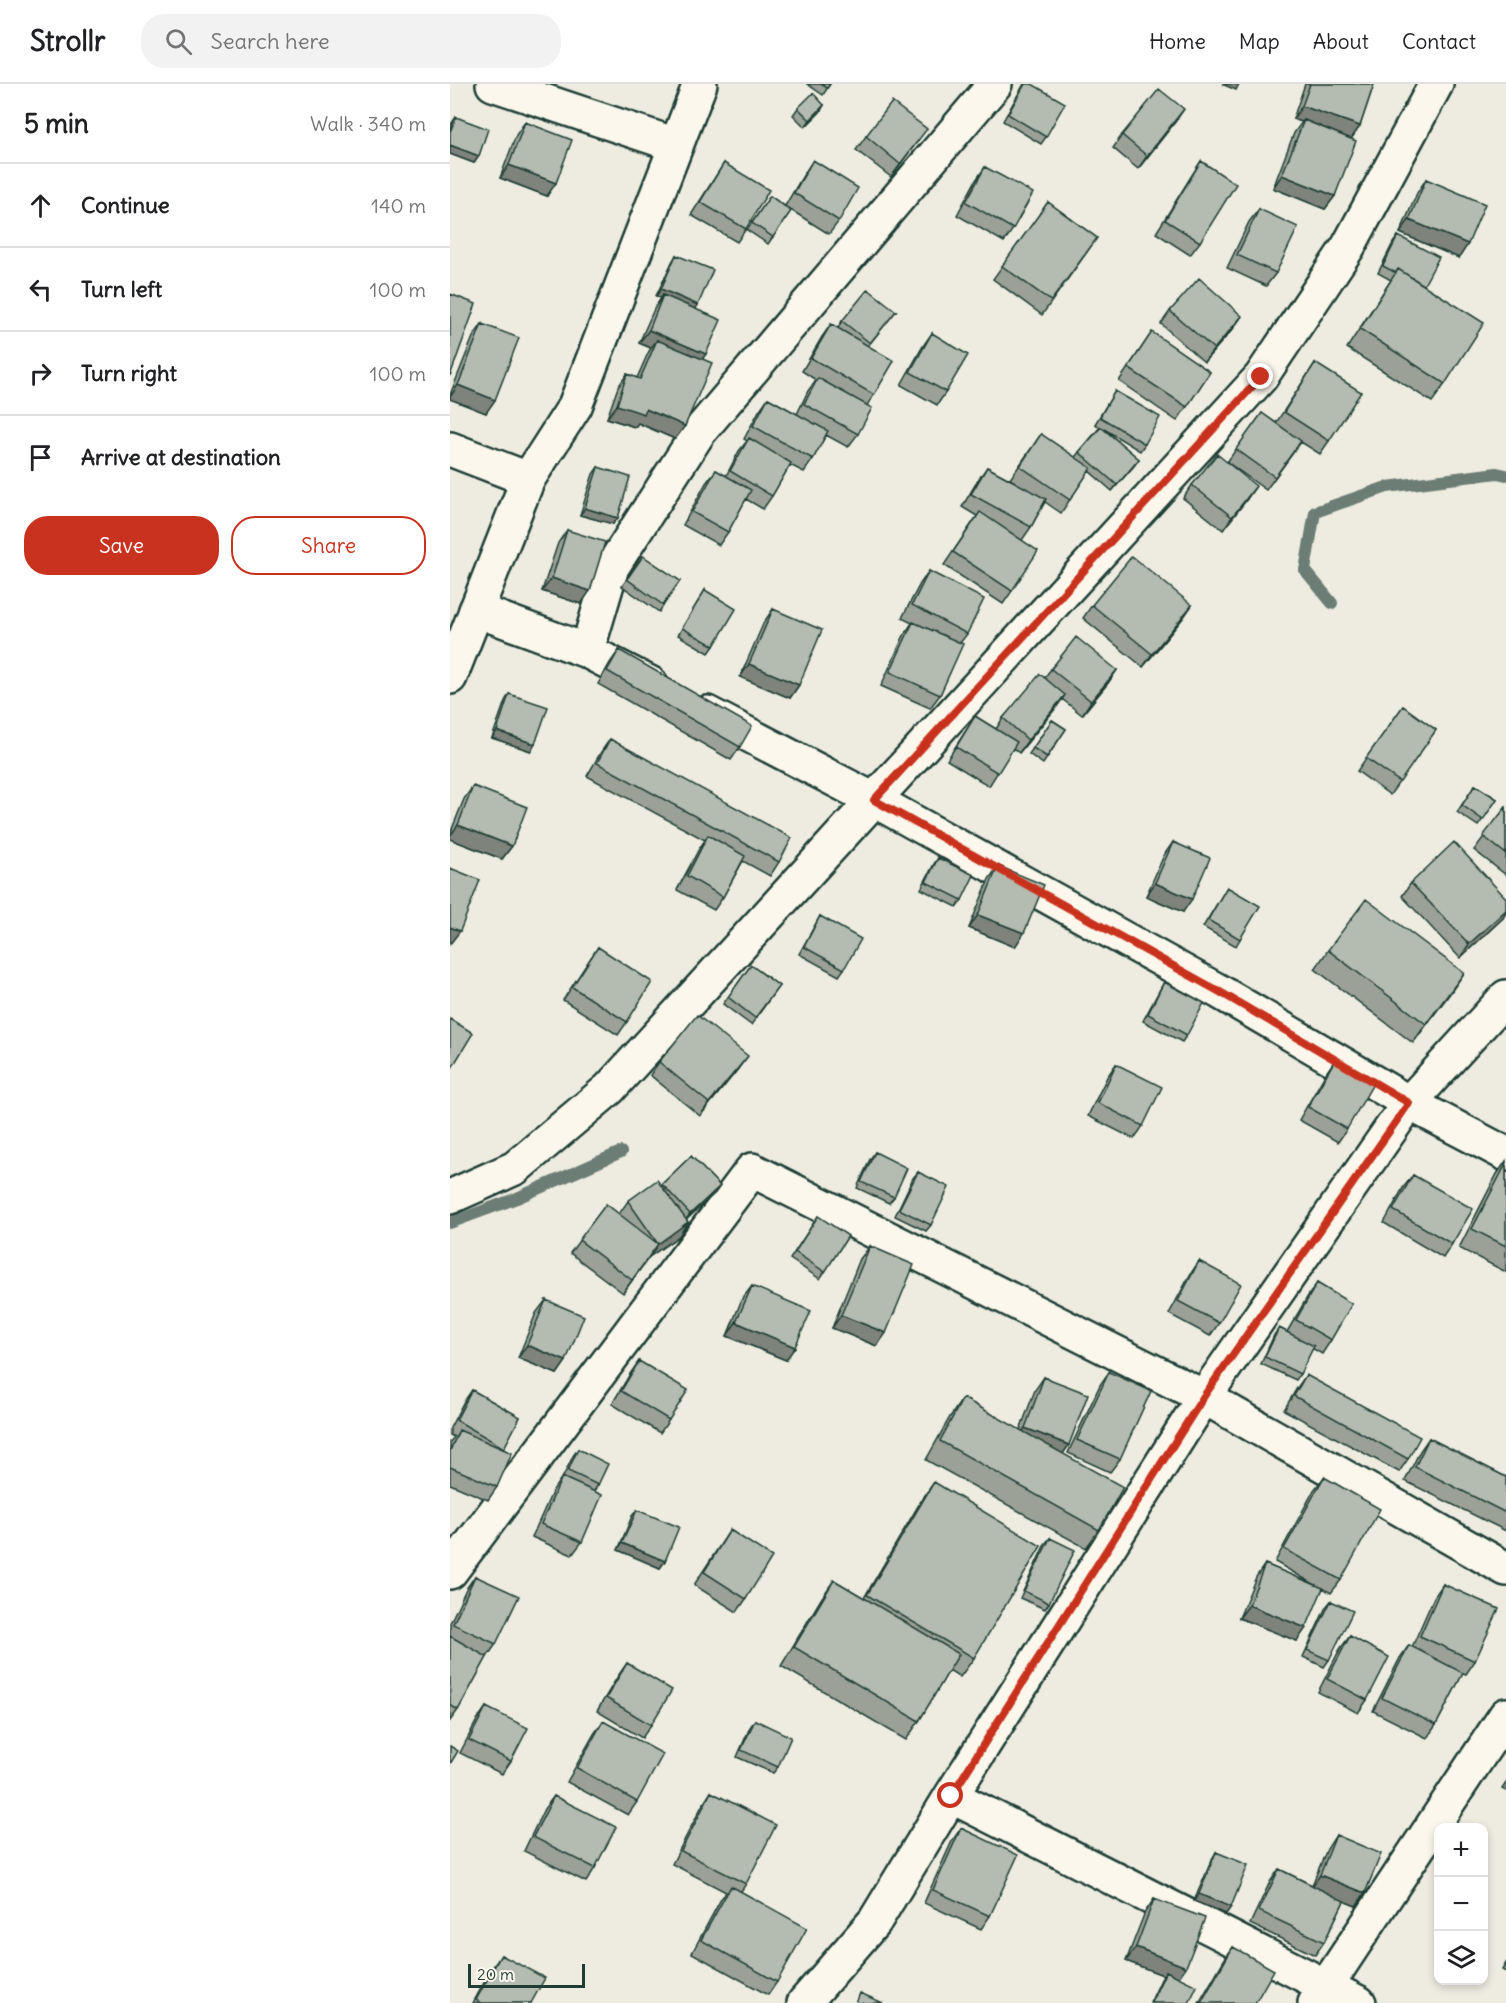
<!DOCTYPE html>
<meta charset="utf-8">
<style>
:root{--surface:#fff;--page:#f2f2f2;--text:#202124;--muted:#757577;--line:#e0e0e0;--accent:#c8321e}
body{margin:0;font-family:Delius,sans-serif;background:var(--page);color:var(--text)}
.controls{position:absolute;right:18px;bottom:18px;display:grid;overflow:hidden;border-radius:12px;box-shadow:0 3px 9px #0003}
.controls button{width:54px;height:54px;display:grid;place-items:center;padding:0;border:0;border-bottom:2px solid var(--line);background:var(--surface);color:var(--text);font:30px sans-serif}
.scale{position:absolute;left:18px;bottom:15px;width:117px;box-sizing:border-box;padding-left:6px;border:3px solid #1f3d34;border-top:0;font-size:16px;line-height:21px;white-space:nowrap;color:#1f3d34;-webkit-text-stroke:4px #fbf7ec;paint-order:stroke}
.stop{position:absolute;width:18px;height:18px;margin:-14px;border:4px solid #c8321e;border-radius:50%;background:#fff}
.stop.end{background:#c8321e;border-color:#fff;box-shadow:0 2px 6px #0008}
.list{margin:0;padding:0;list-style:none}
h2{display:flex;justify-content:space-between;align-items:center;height:78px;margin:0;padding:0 24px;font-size:26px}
h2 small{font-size:20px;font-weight:400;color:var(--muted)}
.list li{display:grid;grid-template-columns:39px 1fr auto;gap:18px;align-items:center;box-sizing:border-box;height:84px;padding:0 24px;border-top:2px solid var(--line)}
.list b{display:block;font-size:22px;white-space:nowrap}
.list em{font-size:20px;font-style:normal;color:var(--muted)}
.actions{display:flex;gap:12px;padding:18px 24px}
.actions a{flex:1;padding:14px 0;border:2px solid var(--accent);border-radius:24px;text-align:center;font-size:21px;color:var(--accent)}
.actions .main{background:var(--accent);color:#fff}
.icon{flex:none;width:33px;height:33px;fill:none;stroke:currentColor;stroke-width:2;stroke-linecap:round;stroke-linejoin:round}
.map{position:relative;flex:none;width:1056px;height:1919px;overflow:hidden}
header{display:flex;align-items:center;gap:36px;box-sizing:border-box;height:84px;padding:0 30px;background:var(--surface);border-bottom:2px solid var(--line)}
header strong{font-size:28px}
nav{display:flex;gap:33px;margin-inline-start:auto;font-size:21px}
.search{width:420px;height:54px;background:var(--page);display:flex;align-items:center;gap:15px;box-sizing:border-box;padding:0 21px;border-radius:24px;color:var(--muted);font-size:22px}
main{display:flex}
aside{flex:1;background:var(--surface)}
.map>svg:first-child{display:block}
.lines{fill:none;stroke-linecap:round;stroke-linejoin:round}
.stream{stroke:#6c7d74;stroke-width:12}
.street-casing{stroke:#1f3d34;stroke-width:38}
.secondary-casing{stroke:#1f3d34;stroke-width:38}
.street{stroke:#fbf7ec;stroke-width:33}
.secondary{stroke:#fbf7ec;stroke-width:33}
.wall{fill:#9ba197;stroke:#1f3d34;stroke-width:1.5}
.shaded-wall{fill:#7e837b;stroke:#1f3d34;stroke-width:1.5}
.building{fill:#b4bbb0;stroke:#1f3d34;stroke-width:1.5}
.route{stroke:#c8321e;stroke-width:8}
</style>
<header>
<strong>Strollr</strong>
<div class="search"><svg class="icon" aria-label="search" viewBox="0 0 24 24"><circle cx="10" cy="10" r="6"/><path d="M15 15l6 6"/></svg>Search here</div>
<nav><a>Home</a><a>Map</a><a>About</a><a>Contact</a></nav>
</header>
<main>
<aside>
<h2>5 min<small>Walk · 340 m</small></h2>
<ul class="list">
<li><svg class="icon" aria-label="ahead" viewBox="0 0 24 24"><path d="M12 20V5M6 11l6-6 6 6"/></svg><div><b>Continue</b></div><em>140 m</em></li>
<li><svg class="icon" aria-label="left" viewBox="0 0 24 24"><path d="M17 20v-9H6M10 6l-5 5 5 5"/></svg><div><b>Turn left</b></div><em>100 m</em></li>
<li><svg class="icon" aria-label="right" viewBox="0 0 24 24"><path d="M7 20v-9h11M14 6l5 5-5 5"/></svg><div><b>Turn right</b></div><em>100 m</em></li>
<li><svg class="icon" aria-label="arrive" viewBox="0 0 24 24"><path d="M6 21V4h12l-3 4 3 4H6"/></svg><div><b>Arrive at destination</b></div></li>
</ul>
<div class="actions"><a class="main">Save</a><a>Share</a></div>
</aside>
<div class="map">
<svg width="1056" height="1919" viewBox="0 0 1056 1919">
<rect width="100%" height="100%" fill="#eeece1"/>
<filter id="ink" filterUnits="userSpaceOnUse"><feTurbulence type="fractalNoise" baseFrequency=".0167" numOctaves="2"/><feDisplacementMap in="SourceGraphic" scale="12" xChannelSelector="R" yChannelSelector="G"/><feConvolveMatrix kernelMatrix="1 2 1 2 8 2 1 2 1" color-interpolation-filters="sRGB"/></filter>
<g filter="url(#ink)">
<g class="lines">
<!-- stream -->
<path class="stream" d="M882,519L855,486L865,428L937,403L1047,389L1056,391
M0,1139L67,1114L171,1068"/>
<!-- street casing -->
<g class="street-casing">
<path id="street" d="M43,0L226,61
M0,365L78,395
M26,526L137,567L201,600
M137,567L162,483L249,348L545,0
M257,629L424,716L770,908L959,1019L1056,1070
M0,1113L65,1084L159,1005L811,293L898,163L986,0
M0,1488L302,1086L754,1313L1056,1485
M501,1712L909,1919
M354,1919L425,1837L501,1712L754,1313L959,1019L1056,913
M865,1919L1056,1631"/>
</g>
<!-- secondary casing -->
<g class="secondary-casing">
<path id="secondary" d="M0,593L78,395L125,322L250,0"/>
</g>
<!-- street -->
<use href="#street" class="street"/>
<!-- secondary -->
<use href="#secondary" class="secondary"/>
</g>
<!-- wall -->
<path class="wall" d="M357,0H380L373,11Z
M574,0L596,53L591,60L553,37Z
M855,0H924L910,42L901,55L885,112L875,125L823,104L844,49L852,38L843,35Z
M374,21L370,28L355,43L343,31L348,24Z
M6,33L29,72L24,79L0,70V42Z
M75,38L97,112L50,94L66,51Z
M725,38L688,85L663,64L672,51Z
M416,52L467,58L441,93L406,66Z
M363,76L389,137L379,150L336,123L341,127L318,160L297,146L320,112L335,122L354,90Z
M751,77L750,158L740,171L706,149L742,91Z
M274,79L296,145L287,158L241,131Z
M535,83L563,145L554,158L507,131L526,96Z
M976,95L1009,174L950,149L967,109Z
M598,118L647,154L592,231L543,195Z
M809,125L826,189L816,202L777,184L799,138Z
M948,152L974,201L995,300L982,318L897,264L941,196L928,189L943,159Z
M226,171L246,225L253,275L235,342L225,355L188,339L185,343L157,334L168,303L177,290L187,294L198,269L201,264L189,259L204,225L211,214L206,212L222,178Z
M446,227L418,262L424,311L417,321L408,350L398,363L376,351L363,375L354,388L340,381L322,412L313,425L296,415L278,448L269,461L233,441L256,399L266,386L276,392L289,367L297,357L294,355L309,327L318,314L347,330L358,307L366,296L352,287L372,253L381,240L388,244L392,237Z
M720,227L783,245L754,278L711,240Z
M32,240L36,329L0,315V311L23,253Z
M702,248L760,288L727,337L669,297Z
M482,249L496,308L487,321L451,301L473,262Z
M865,279L879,357L870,370L851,358L816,406L777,378L812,329L826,339Z
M665,307L695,360L690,367L654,345L689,375L662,407L639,387L611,429L595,418L581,443L572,456L562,507L553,520L494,481L527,432L512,423L528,396L537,383L565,398L560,395L591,350L625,373L650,343L645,340Z
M148,383L163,440L130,431L143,390Z
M742,401L797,415L773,446L733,414Z
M117,446L131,520L92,507L108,459Z
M193,472L230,497L209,528L172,502Z
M479,487L517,550L510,559L490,611L480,624L431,602L454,551L462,539L452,534L470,500Z
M255,506L264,562L259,569L228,551Z
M642,521H742L733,534L693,583L633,534Z
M323,525L349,601L340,614L290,593L314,538Z
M169,566L290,663L281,676L148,600L160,579Z
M601,585L667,586L658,599L632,631L612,615L569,669L563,664L539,702L497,676L525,632L546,645L553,634L594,594Z
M59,610L85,660L81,667L42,654L55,617Z
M953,622L986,646L940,711L907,687Z
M602,636L616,645L593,680L579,670Z
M160,655L329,778L320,792L293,777L273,813L264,826L227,806L249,765L255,756L137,692L151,668Z
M1025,701L1047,715L1028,742L1007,728Z
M23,702L62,762L52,775L0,755V750L14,715Z
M1056,723V791L1024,766Z
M723,758L733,828L696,812L714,771Z
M488,774L512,816L507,823L471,805L484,780Z
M548,782L565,863L519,844L539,795Z
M961,799L1053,834L1010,874L952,812Z
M777,803L790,855L786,862L753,843Z
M370,832L394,885L389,892L349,870Z
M148,863L177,938L168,951L113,916Z
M878,866L1014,889L963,959L865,885Z
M301,881L329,902L301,941L273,920Z
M714,898L737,951L732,958L693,937L710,905Z
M885,976L897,1045L888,1058L849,1036L876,989Z
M209,978L288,985L250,1032L200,991Z
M666,980L693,1042L684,1055L638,1032L657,993Z
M425,1068L444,1113L439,1119L407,1104L420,1075Z
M241,1072L270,1102L265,1109L236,1136L238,1138L229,1152L199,1173L173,1209L120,1169L156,1120L169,1130L178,1117L211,1101Z
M1056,1077V1188L1009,1164L1047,1090Z
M468,1088L481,1141L476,1147L445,1132L463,1094Z
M963,1091L1002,1160L993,1174L934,1139L953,1104Z
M368,1132L398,1152L370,1195L340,1175Z
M420,1162L427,1262L382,1244L410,1175Z
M749,1177L769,1239L760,1252L719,1230L740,1191Z
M867,1199L881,1256L872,1270L862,1264L850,1290L846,1296L811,1280L824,1251L829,1244L837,1248L858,1212Z
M302,1202L336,1276L277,1252L292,1215Z
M96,1216L116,1277L107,1290L68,1274L86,1229Z
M189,1277L219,1336L210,1349L162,1320L180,1290Z
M659,1288L670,1375L660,1388L618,1369L650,1301Z
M856,1291L958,1375L949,1388L834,1326L847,1304Z
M594,1293L619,1361L613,1369L649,1446L636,1464L476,1376L500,1333L513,1314L570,1346L585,1306Z
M22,1306L70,1333L53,1365L47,1403L38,1416L0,1400V1358L4,1353L0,1351V1344L13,1319Z
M979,1354L1056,1393V1447L955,1397L970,1367Z
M128,1365L148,1401L144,1407L132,1458L122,1471L82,1453L103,1406L112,1393H113L123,1372Z
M874,1393L891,1496L881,1509L873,1504L847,1557L789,1534L806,1493L815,1480L869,1503L825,1478L864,1406Z
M484,1398L524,1574L510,1593L499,1586L469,1637L456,1656L331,1582L371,1515L384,1496L414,1514L471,1417Z
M187,1426L215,1477L210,1484L168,1466L182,1432Z
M280,1446L296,1515L287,1528L244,1501Z
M600,1454L599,1519L595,1525L570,1514L595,1460Z
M25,1492L46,1560L37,1573L8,1626L0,1637V1539L16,1505Z
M993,1500L1025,1577L1016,1590L1013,1589L986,1641L977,1654L923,1627L950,1574L959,1561L962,1563L984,1513Z
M881,1517L879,1576L874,1583L853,1573L876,1523Z
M900,1552L917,1616L908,1629L868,1608L890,1565Z
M177,1579L201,1641L192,1654L147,1627L168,1592Z
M36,1623L61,1677L52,1690L10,1669L27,1636Z
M305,1636L328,1683L323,1689L287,1673L300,1643Z
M153,1637L187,1718L178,1731L117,1698L144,1650Z
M1056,1699V1707L1052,1705Z
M261,1708L296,1800L291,1807L327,1898L318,1911L242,1869L271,1815L276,1808L222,1780L252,1722Z
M104,1712L145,1784L136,1798L74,1767L94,1725Z
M511,1744L540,1832L531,1845L474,1819L502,1757Z
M886,1751L915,1809L906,1822L894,1817L874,1858L865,1871L800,1840L820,1798L829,1785L862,1801L877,1765Z
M766,1768L776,1830L744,1817L762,1775Z
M704,1815L729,1894L739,1919H700L713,1891L676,1877L695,1828Z
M783,1863L805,1919H749L774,1876Z
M51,1871L81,1919H23L42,1884Z
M1056,1879V1888L1052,1886Z"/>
<!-- shaded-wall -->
<path class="shaded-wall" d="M772,0H789L786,6Z
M374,21L370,28L355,43L360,36Z
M852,22L910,42L901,55L854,36L852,38L843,35Z
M734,25L725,38L688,85L697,72Z
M0,61L29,72L24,79L0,70Z
M59,81L106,99L97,112L50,94Z
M832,91L885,112L875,125L823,104Z
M959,136L1018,160L1009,174L950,149Z
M211,205L248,221L244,228L213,211L211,214L206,212Z
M792,232L783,245L754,278L764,265Z
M199,246L256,270L247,283L207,256L201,264L189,259Z
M8,301L45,316L36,329L0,315V313Z
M167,321L196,325L235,342L225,355L188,339L185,343L157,334Z
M689,375L684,382L662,407L667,401Z
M806,402L797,415L773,446L782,433Z
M135,424L168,434L163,440L130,431Z
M102,494L140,507L131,520L92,507Z
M742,521L733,534L693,583L702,570Z
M299,580L349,601L340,614L290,593Z
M667,586L658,599L632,631L641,617Z
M615,611L606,624L569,669L578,656Z
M47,647L85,660L81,667L42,654Z
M8,741L62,762L52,775L0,755V752Z
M705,799L742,815L733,828L696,812Z
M1056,826V829L1053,834L1010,874L1019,860Z
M528,831L574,849L565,863L519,844Z
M0,843L10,847L0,860Z
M1014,889L1001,908L963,959L976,940Z
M298,972L288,985L250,1032L259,1019Z
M270,1102L265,1109L235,1137L240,1130Z
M238,1138L229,1152L199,1173L173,1209L208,1160Z
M391,1231L436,1249L427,1262L382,1244Z
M286,1238L345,1263L336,1276L277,1252Z
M77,1261L116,1277L107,1290L68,1274Z
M575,1344L619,1361L610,1374L566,1357Z
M172,1459L215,1477L210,1484L168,1466Z
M799,1521L856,1544L847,1557L789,1534Z
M870,1791L915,1809L906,1822L861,1804Z
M749,1810L781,1823L776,1830L744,1817Z
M686,1863L736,1883L727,1896L716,1887L713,1891L676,1877Z"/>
<!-- building -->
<path class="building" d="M371,0H380L377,4Z
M575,0H582L615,19L596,53L558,30Z
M860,0H924L910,42L852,22Z
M709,5L734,25L697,72L672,51Z
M363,9L374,21L360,36L348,24Z
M442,18L477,45L450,80L416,52Z
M6,33L38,45L29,72L0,61V48Z
M854,36L906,57L885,112L832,91Z
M75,38L122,56L106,99L59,81Z
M363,76L408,104L389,137L344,109Z
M751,77L786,100L750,158L715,136Z
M274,79L319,106L296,145L250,118Z
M535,83L583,109L563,145L516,118Z
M976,95L1035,120L1018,160L959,136Z
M320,112L341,127L323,153L302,139Z
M598,118L647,154L601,217L552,182Z
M809,125L848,143L826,189L787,171Z
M948,152L989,173L974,201L948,185L946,189L933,182Z
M226,171L263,186L248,221L211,205Z
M948,185L1034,239L995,300L910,245Z
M749,194L792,232L764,265L720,227Z
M418,205L446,227L420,259L392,237Z
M0,210L26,220L0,292Z
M213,211L271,236L256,270L199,246Z
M32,240L69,254L45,316L8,301Z
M381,240L444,277L424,311L361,274Z
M702,248L760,288L737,323L678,284Z
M482,249L518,271L496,308L460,288Z
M207,256L262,279L235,342L196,325L194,330L167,321L177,290L190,295Z
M865,279L911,308L879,357L834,328Z
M368,294L422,324L408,350L354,320Z
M665,307L710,333L695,360L650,333Z
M318,314L378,347L363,375L303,342Z
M812,329L851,357L825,393L786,365Z
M651,343L689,375L667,401L629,368Z
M591,350L641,384L620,416L570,382Z
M299,354L341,379L322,412L280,387Z
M767,370L806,402L782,433L742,401Z
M148,383L180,393L168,434L135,424Z
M537,383L596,415L581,443L521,410Z
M266,386L301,406L278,448L242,428Z
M530,428L588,467L562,507L503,468Z
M117,446L155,458L140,507L102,494Z
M193,472L230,497L213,521L177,495Z
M682,472L742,521L702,570L642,521Z
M479,487L534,515L517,550L462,521Z
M255,506L286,525L264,562L232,544Z
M323,525L372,546L349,601L299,580Z
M463,538L513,560L490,611L440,588Z
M626,553L667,586L641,617L601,585Z
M169,566L302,642L290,663L157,587Z
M590,590L615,611L578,656L553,634Z
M59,610L98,623L85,660L47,647Z
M953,622L986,646L950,698L916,674Z
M525,632L567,658L548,689L506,663Z
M602,636L616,645L597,673L583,664Z
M160,655L342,754L329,778L147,679Z
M1025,701L1047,715L1033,736L1012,721Z
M23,702L77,723L62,762L8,741Z
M1056,723V770L1033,752Z
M258,751L295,772L273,813L237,792Z
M723,758L760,774L742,815L705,799Z
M1004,758L1056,814V826L1019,860L961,799Z
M488,774L524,791L512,816L476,798Z
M548,782L594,801L574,849L528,831Z
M0,784L30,796L10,847L0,843Z
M777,803L810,822L790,855L758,836Z
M916,815L1014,889L976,940L878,866Z
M370,832L411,855L394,885L354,863Z
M148,863L202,898L177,938L122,903Z
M301,881L329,902L305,934L278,913Z
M714,898L754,919L737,951L698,930Z
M247,931L298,972L259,1019L209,978Z
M0,935L23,949L0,987Z
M885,976L924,998L897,1045L858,1023Z
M666,980L712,1003L693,1042L648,1019Z
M425,1068L457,1084L444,1113L411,1098Z
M241,1072L270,1102L240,1130L212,1100Z
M1056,1080V1162L1022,1145Z
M468,1088L499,1103L481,1141L449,1125Z
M963,1091L1023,1125L1002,1160L943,1126Z
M207,1096L238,1138L208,1160L182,1196L129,1156L156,1120L208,1160L178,1117Z
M368,1132L398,1152L375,1188L345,1168Z
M420,1162L464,1181L436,1249L391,1231Z
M749,1177L791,1200L769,1239L728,1217Z
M867,1199L902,1220L881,1256L846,1236Z
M302,1202L361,1227L345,1263L286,1238Z
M96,1216L134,1232L116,1277L77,1261Z
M829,1244L864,1262L850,1290L815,1273Z
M189,1277L238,1306L219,1336L171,1307Z
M659,1288L701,1307L670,1375L627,1356Z
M856,1291L970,1353L958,1375L844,1312Z
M594,1293L638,1310L619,1361L575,1344Z
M22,1306L70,1333L54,1364L6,1336Z
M513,1314L673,1403L649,1446L490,1357Z
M9,1346L62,1369L47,1403L0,1383V1367Z
M979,1354L1056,1393V1429L965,1383Z
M128,1365L158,1380L148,1401L118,1387Z
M112,1393L152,1411L132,1458L91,1440Z
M874,1393L930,1425L891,1496L834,1465Z
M484,1398L591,1462L524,1574L417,1511Z
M187,1426L229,1443L215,1477L172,1459Z
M280,1446L322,1473L296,1515L254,1488Z
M600,1454L625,1466L599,1519L574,1507Z
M815,1480L873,1504L856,1544L799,1521Z
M25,1492L69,1512L46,1560L3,1540Z
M384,1496L509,1570L469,1637L344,1563Z
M993,1500L1049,1525L1025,1577L970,1552Z
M881,1517L903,1527L879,1576L857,1566Z
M0,1552L37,1573L8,1626L0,1621Z
M900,1552L939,1573L917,1616L877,1595Z
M959,1561L1013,1589L986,1641L932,1614Z
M177,1579L222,1606L201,1641L156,1614Z
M36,1623L78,1644L61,1677L19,1656Z
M305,1636L341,1653L328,1683L291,1666Z
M153,1637L213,1670L187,1718L127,1684Z
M0,1662L8,1667L0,1680Z
M261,1708L326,1741L296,1800L231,1767Z
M104,1712L166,1743L145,1784L83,1753Z
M511,1744L568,1771L540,1832L483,1806Z
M886,1751L931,1770L915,1809L870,1791Z
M766,1768L798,1781L781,1823L749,1810Z
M829,1785L894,1817L874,1858L809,1827Z
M281,1802L357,1844L327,1898L251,1856Z
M704,1815L755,1834L736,1883L686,1863Z
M783,1863L824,1886L805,1919H751Z
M51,1871L95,1894L81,1919H31L26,1916Z
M716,1887L747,1902L739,1919H701Z
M410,1909L433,1919H406Z"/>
</g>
<g class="lines" filter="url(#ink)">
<!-- route -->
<path class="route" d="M501,1712L754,1312L959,1019L770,908L424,716L811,293"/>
</g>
</svg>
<div class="controls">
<button>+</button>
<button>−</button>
<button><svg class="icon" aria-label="layers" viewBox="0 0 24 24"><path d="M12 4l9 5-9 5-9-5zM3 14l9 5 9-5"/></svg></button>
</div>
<div class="scale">20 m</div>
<div class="stop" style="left:501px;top:1712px"></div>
<div class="stop end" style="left:811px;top:293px"></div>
</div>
</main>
